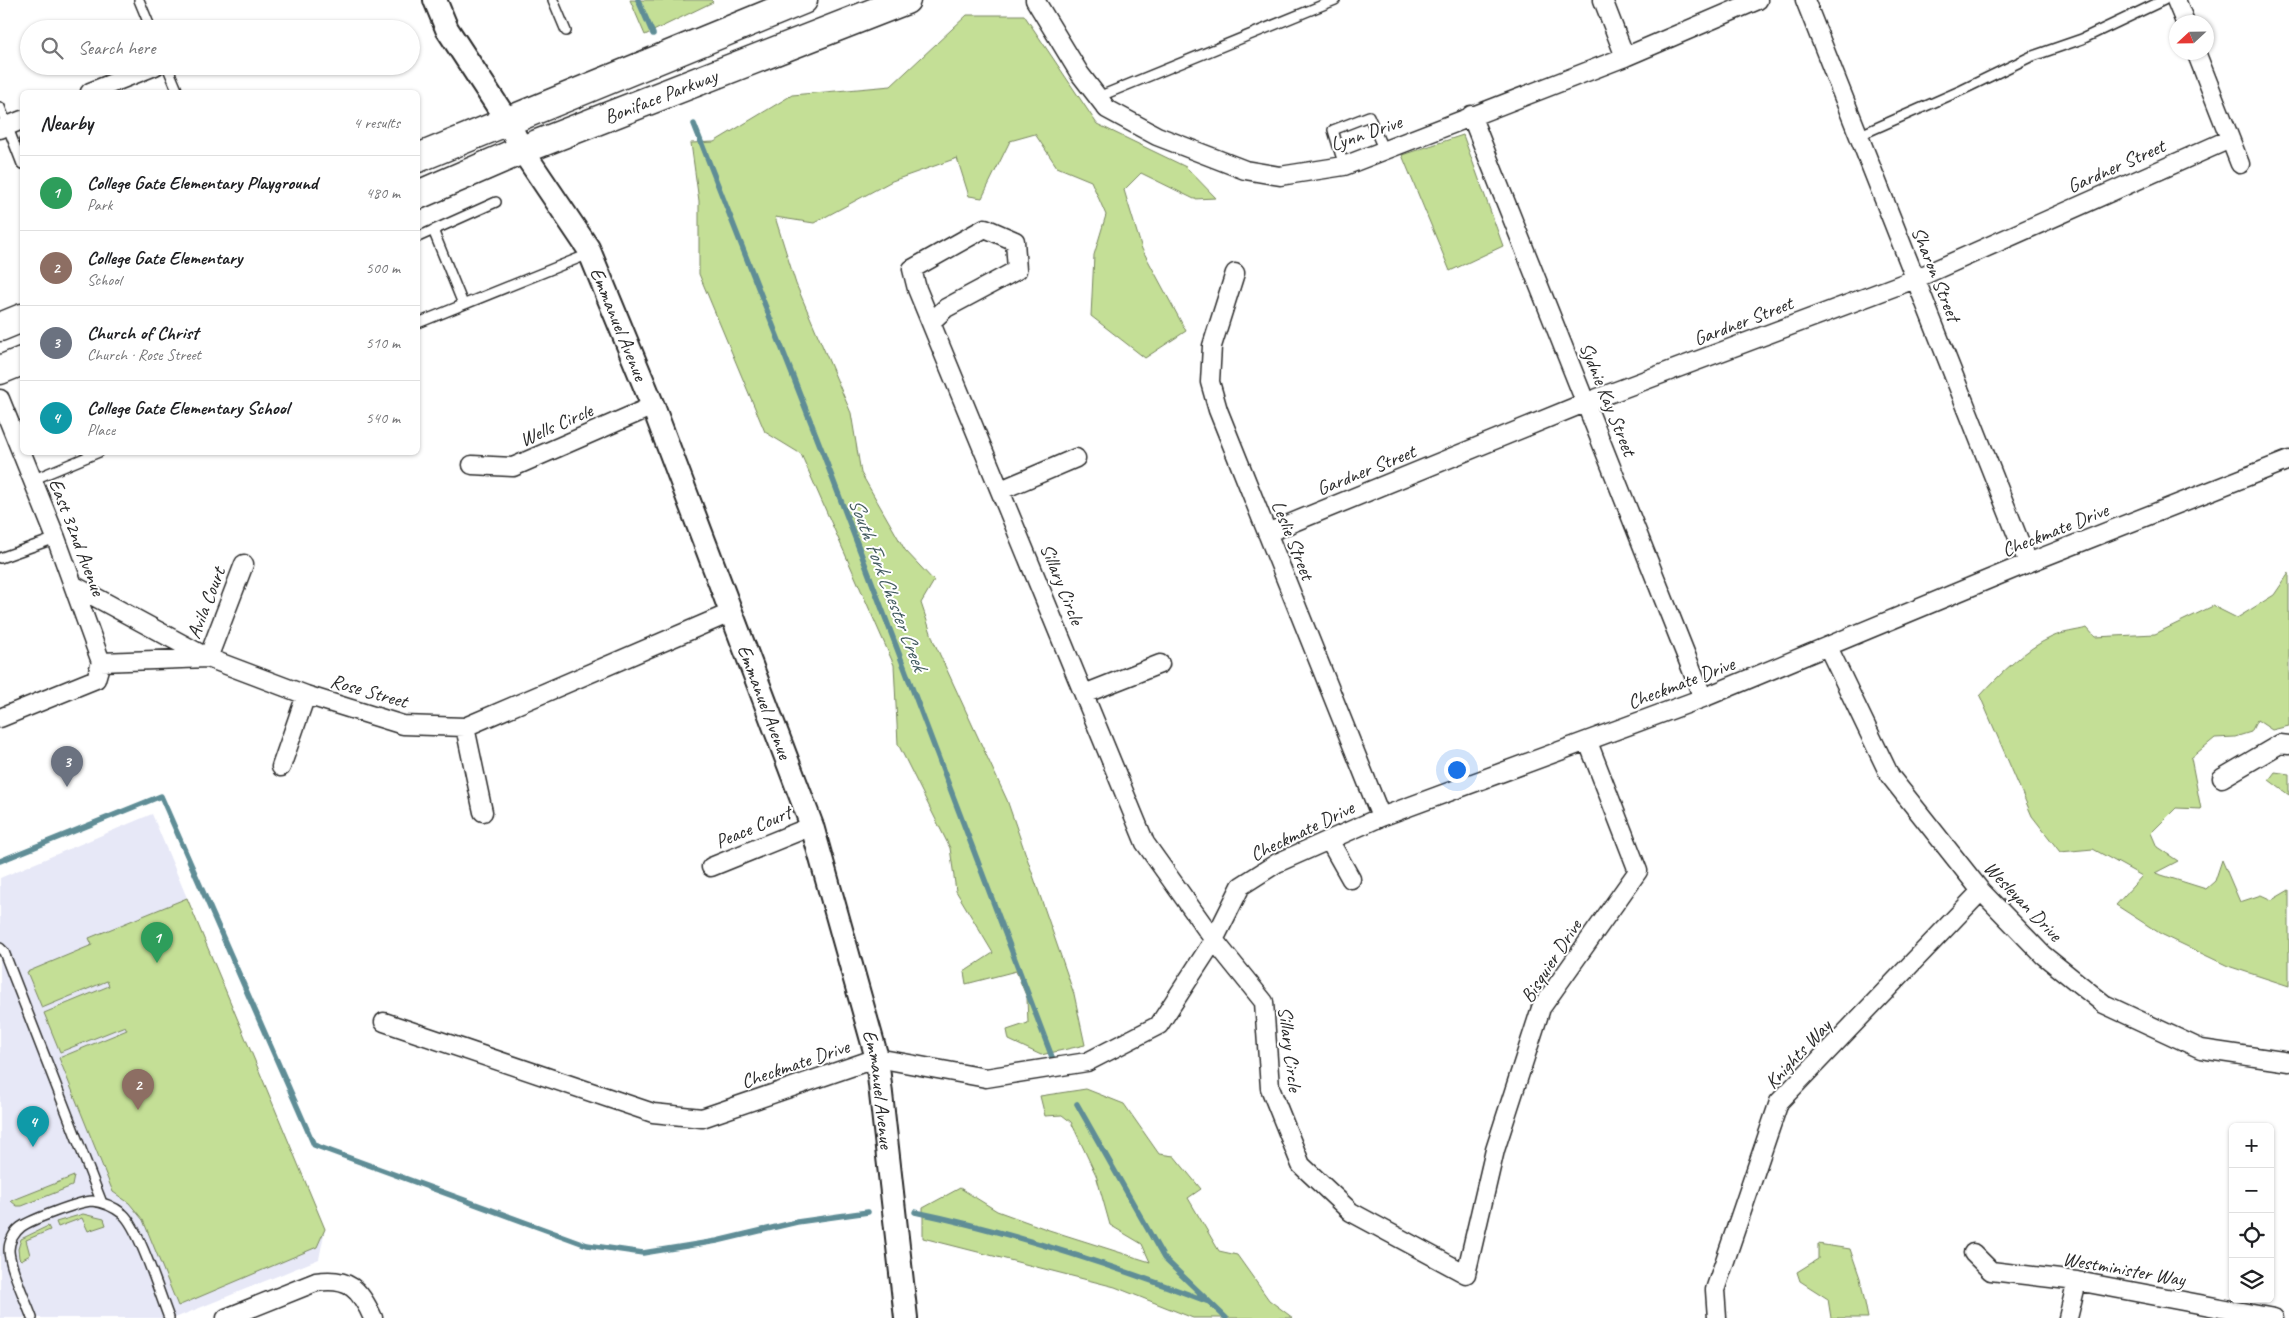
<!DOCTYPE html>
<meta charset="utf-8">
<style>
:root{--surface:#fff;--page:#f6f6f6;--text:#202124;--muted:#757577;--line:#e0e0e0;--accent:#1f6fb2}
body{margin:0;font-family:Caveat,sans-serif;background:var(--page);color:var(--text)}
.controls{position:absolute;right:15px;bottom:15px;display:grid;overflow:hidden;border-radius:8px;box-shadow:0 1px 4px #0004}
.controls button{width:45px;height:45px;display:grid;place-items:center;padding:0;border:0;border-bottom:1px solid var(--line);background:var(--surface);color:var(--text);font:25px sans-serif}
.compass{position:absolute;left:2169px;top:15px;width:45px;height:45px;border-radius:50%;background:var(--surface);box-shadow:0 1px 4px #0004;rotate:248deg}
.you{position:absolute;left:1456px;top:769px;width:18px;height:18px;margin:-12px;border:4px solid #fff;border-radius:50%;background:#1a73e8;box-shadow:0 0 0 8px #1a73e833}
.badge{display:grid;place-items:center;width:32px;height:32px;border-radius:50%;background:var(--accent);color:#fff;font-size:16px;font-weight:700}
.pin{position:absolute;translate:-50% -41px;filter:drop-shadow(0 1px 2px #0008)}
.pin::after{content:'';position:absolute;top:26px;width:18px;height:15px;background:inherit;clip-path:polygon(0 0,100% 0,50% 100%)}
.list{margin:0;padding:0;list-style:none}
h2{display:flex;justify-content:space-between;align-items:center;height:65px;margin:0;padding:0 20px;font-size:21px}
h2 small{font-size:16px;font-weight:400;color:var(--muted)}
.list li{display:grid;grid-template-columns:32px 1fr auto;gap:15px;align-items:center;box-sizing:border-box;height:75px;padding:0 20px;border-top:1px solid var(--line)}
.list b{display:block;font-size:19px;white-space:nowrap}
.list p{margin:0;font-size:16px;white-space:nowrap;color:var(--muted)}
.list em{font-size:16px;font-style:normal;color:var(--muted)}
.icon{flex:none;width:28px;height:28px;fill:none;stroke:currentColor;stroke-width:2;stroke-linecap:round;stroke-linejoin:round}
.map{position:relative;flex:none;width:2289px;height:1318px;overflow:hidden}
.search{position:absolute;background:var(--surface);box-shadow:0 1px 4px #0004;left:20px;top:20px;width:400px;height:55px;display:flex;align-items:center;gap:12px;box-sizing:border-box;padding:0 18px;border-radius:28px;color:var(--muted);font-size:19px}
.panel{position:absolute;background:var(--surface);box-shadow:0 1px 4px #0004;left:20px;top:90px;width:400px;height:365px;border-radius:8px}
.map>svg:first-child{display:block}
.built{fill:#e7e8f7}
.green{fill:#c4df96;stroke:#788560}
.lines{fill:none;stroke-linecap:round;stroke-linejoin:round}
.stream{stroke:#5e8d96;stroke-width:5.5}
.service-casing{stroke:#2b2b2b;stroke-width:12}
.minor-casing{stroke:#2b2b2b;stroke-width:21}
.tertiary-casing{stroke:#2b2b2b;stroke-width:26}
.primary-casing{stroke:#2b2b2b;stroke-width:31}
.service{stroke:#fff;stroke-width:9}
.minor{stroke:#fff;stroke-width:18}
.tertiary{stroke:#fff;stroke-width:22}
.primary{stroke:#fff;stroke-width:28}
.labels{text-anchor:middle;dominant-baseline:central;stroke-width:4;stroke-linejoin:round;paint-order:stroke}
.street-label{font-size:20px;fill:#2b2b2b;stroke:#fff}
.water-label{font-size:21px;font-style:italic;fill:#445c60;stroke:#fff}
</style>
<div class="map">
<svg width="2289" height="1318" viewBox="0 0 2289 1318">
<rect width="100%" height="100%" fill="#fff"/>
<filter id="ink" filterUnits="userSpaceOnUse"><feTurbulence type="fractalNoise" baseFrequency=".02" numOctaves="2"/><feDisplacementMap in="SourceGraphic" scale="10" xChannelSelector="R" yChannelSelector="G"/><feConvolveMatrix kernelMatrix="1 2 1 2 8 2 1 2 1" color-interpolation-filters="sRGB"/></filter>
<g filter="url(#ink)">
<!-- built -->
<path class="built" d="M152,814L325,1229L319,1259L175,1318H0V878Z"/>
<!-- green -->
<path class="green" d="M630,0H711L713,2L645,35Z
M967,15H1024L1097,124L1186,167L1216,198L1194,199L1141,173L1124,190L1142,249L1186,331L1145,358L1091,316L1094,255L1106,215L1091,181L1057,167L1035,134L1010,141L982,198L969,196L957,158L892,181L814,223L775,217L796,284L851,413L861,473L905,550L934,581L921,603L934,642L1007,800L1074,994L1085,1045L1041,1055L1009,1040L1007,1030L1028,1023L1027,998L1016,971L966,984L964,972L993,953L956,891L950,848L898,744L894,665L801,454L765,432L699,274V201L691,143L714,142L792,95L891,86Z
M1463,135L1503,246L1450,271L1402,155Z
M2289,573V726L2272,730L2257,720L2251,732L2235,737L2215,738L2191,758L2201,809L2176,808L2151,833L2157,847L2178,861L2155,873L2206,889L2215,881L2222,860L2240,902L2261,895L2272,900L2289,890V986L2228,966L2161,934L2116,905L2142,876L2093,849L2060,852L2032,816L1980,696C2000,674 2025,649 2052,637C2063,632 2076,631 2087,628L2095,637L2155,634L2213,606L2237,618L2274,595Z
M2275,772L2289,774V795L2269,780Z
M187,898L325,1229L317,1247L178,1306L143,1220L129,1203L113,1192L59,1058L127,1030L125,1026L60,1052L44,1013L109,986L107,981L42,1008L27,972L92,945L89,938Z
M1086,1089L1124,1104L1159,1154L1174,1156L1201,1189L1188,1198L1219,1251L1237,1255L1269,1300L1293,1318H1193L1115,1287L923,1238V1208L960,1188L997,1211L1049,1230L1150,1262L1142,1244L1110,1225L1096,1175L1071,1122L1062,1115L1045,1116L1040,1096Z
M74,1176L72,1186L22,1206H17L11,1201Z
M83,1214L104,1219L106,1225L88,1231L82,1218L58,1227L56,1222Z
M48,1226L50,1230L26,1240L30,1255L21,1260L19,1258L18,1249L21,1239Z
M1818,1244L1850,1249L1860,1278L1868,1318H1831L1828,1299L1800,1281L1797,1272L1818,1259Z"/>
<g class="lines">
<!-- stream -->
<path class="stream" d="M638,0L653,34
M694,124L821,448L1052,1057
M0,861L161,796L314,1145L587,1245L643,1253L717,1241L797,1222L868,1212
M1077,1104L1164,1258L1226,1318
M915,1212C1016,1233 1114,1266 1209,1302"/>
<!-- service casing -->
<g class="service-casing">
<path id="service" d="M139,0L151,29
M553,0L566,31
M167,66L178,92
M1098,97L1335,0
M0,107L22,164
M1858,136L1962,90L2030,57L2082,39L2164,0
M1344,166L1333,130L1369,116L1384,151
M433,230L463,304
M418,237L496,202
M418,323L589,254
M32,480L99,452
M0,558L56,538
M0,948L4,952L102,1203
M32,1318C26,1301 9,1266 9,1250C9,1242 14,1232 21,1227C30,1220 81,1201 92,1201C103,1202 114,1207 123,1214C139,1228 160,1295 169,1318"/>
</g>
<!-- minor casing -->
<g class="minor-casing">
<path id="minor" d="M1035,0L1080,74L1107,109L1157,136L1245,170L1280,176L1344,166L1625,57L1758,0
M1603,0L1625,57
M1805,0L2028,563
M2176,0L2185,22
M2196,52L2240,164
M90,92L155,66
M1471,115L1703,698
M0,129L22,120
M1235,273L1212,346L1210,382L1218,410L1381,817
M931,322L946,308L1017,270L1015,241L985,228L912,269L917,289L1145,843L1214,940L1264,1002L1270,1088L1301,1165L1351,1212L1466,1274L1495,1150L1541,1008L1638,871L1588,742
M0,399L56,538L101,662
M472,465L513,467L653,406
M1001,490L1076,458
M1267,533L1587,402L1915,279L2230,139
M73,585L208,658
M1828,647L1890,776L1981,891L2043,955L2104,1004L2201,1049L2289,1062
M208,658L244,564
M1084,694L1160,664
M0,718L96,679L101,662L208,658L306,695L403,725L465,727L730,613
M465,727L483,812
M281,767L306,695
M2222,778L2280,744L2289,745
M1329,840L1351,879
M711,867L812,826
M384,1022L653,1113L702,1118L877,1058L986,1078L1087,1062L1159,1025L1214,940L1241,886L1277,863L1381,817L1703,698L2028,563L2289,460
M1973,1253L1991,1271L2077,1281L2274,1318
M226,1318L316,1282C349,1277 360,1289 373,1318
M1717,1318L1715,1290L1779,1102L1981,891
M2068,1318L2077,1281"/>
</g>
<!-- tertiary casing -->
<g class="tertiary-casing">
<g id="tertiary">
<path id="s1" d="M435,0L447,29L508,122L522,150L588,248L653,406L812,826L877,1058L906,1318"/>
</g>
</g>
<!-- primary casing -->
<g class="primary-casing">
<g id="primary">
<path d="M418,158L803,0"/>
<path id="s2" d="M418,195L522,150L906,0"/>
<path d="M0,327L22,318"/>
<path d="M0,370L22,361"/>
</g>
</g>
<!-- service -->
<use href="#service" class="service"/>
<!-- minor -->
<use href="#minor" class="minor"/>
<!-- tertiary -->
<use href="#tertiary" class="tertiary"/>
<!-- primary -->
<use href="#primary" class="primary"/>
</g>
</g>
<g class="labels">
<!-- street labels -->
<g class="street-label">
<text stroke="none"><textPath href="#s2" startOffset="262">Boniface Parkway</textPath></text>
<text transform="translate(1366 133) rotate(-19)">Lynn Drive</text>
<text transform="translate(2116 166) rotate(-24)">Gardner Street</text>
<text transform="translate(1936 274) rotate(68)">Sharon Street</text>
<text transform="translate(1743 321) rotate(-21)">Gardner Street</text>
<text stroke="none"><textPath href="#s1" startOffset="374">Emmanuel Avenue</textPath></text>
<text transform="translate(1608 399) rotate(68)">Sydnie Kay Street</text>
<text transform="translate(556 425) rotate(-24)">Wells Circle</text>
<text transform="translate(1366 470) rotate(-22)">Gardner Street</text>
<text transform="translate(2055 530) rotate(-22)">Checkmate Drive</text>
<text transform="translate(77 537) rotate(69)">East 32nd Avenue</text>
<text transform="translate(1293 540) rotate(68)">Leslie Street</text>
<text transform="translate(1062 584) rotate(68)">Sillary Circle</text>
<text transform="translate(206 603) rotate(-69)">Avila Court</text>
<text transform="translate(1681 683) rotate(-21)">Checkmate Drive</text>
<text transform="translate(369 691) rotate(16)">Rose Street</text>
<text stroke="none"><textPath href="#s1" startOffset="779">Emmanuel Avenue</textPath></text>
<text transform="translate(753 827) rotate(-23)">Peace Court</text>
<text transform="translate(1302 831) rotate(-26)">Checkmate Drive</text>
<text transform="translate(2023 901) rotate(46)">Wesleyan Drive</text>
<text transform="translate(1551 961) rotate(-57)">Bisquier Drive</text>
<text transform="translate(1290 1049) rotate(83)">Sillary Circle</text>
<text transform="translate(1798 1054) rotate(-47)">Knights Way</text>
<text transform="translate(795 1064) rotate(-19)">Checkmate Drive</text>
<text stroke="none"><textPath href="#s1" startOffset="1184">Emmanuel Avenue</textPath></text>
<text transform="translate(2124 1269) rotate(10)">Westminister Way</text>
</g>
<!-- water labels -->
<g class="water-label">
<text transform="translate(888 584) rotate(69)">South Fork Chester Creek</text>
</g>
</g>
</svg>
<div class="controls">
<button>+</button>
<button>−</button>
<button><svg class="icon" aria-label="locate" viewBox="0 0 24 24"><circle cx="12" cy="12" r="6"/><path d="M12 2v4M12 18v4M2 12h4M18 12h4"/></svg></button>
<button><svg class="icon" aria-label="layers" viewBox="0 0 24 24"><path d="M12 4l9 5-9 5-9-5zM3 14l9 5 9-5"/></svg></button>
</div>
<svg class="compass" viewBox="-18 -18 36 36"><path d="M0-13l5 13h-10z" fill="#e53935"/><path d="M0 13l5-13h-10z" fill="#757577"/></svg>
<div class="you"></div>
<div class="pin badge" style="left:157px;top:963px;background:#2e9e5b">1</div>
<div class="pin badge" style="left:138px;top:1110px;background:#8d6e63">2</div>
<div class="pin badge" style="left:67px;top:787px;background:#6b7280">3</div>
<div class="pin badge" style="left:33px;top:1147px;background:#0f9aa8">4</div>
<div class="search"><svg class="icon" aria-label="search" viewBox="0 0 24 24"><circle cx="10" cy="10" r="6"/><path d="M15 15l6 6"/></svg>Search here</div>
<section class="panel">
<h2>Nearby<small>4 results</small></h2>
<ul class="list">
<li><span class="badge" style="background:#2e9e5b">1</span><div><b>College Gate Elementary Playground</b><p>Park</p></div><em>480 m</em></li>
<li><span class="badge" style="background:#8d6e63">2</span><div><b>College Gate Elementary</b><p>School</p></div><em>500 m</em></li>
<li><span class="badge" style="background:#6b7280">3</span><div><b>Church of Christ</b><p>Church · Rose Street</p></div><em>510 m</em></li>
<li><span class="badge" style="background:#0f9aa8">4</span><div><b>College Gate Elementary School</b><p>Place</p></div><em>540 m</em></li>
</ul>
</section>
</div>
